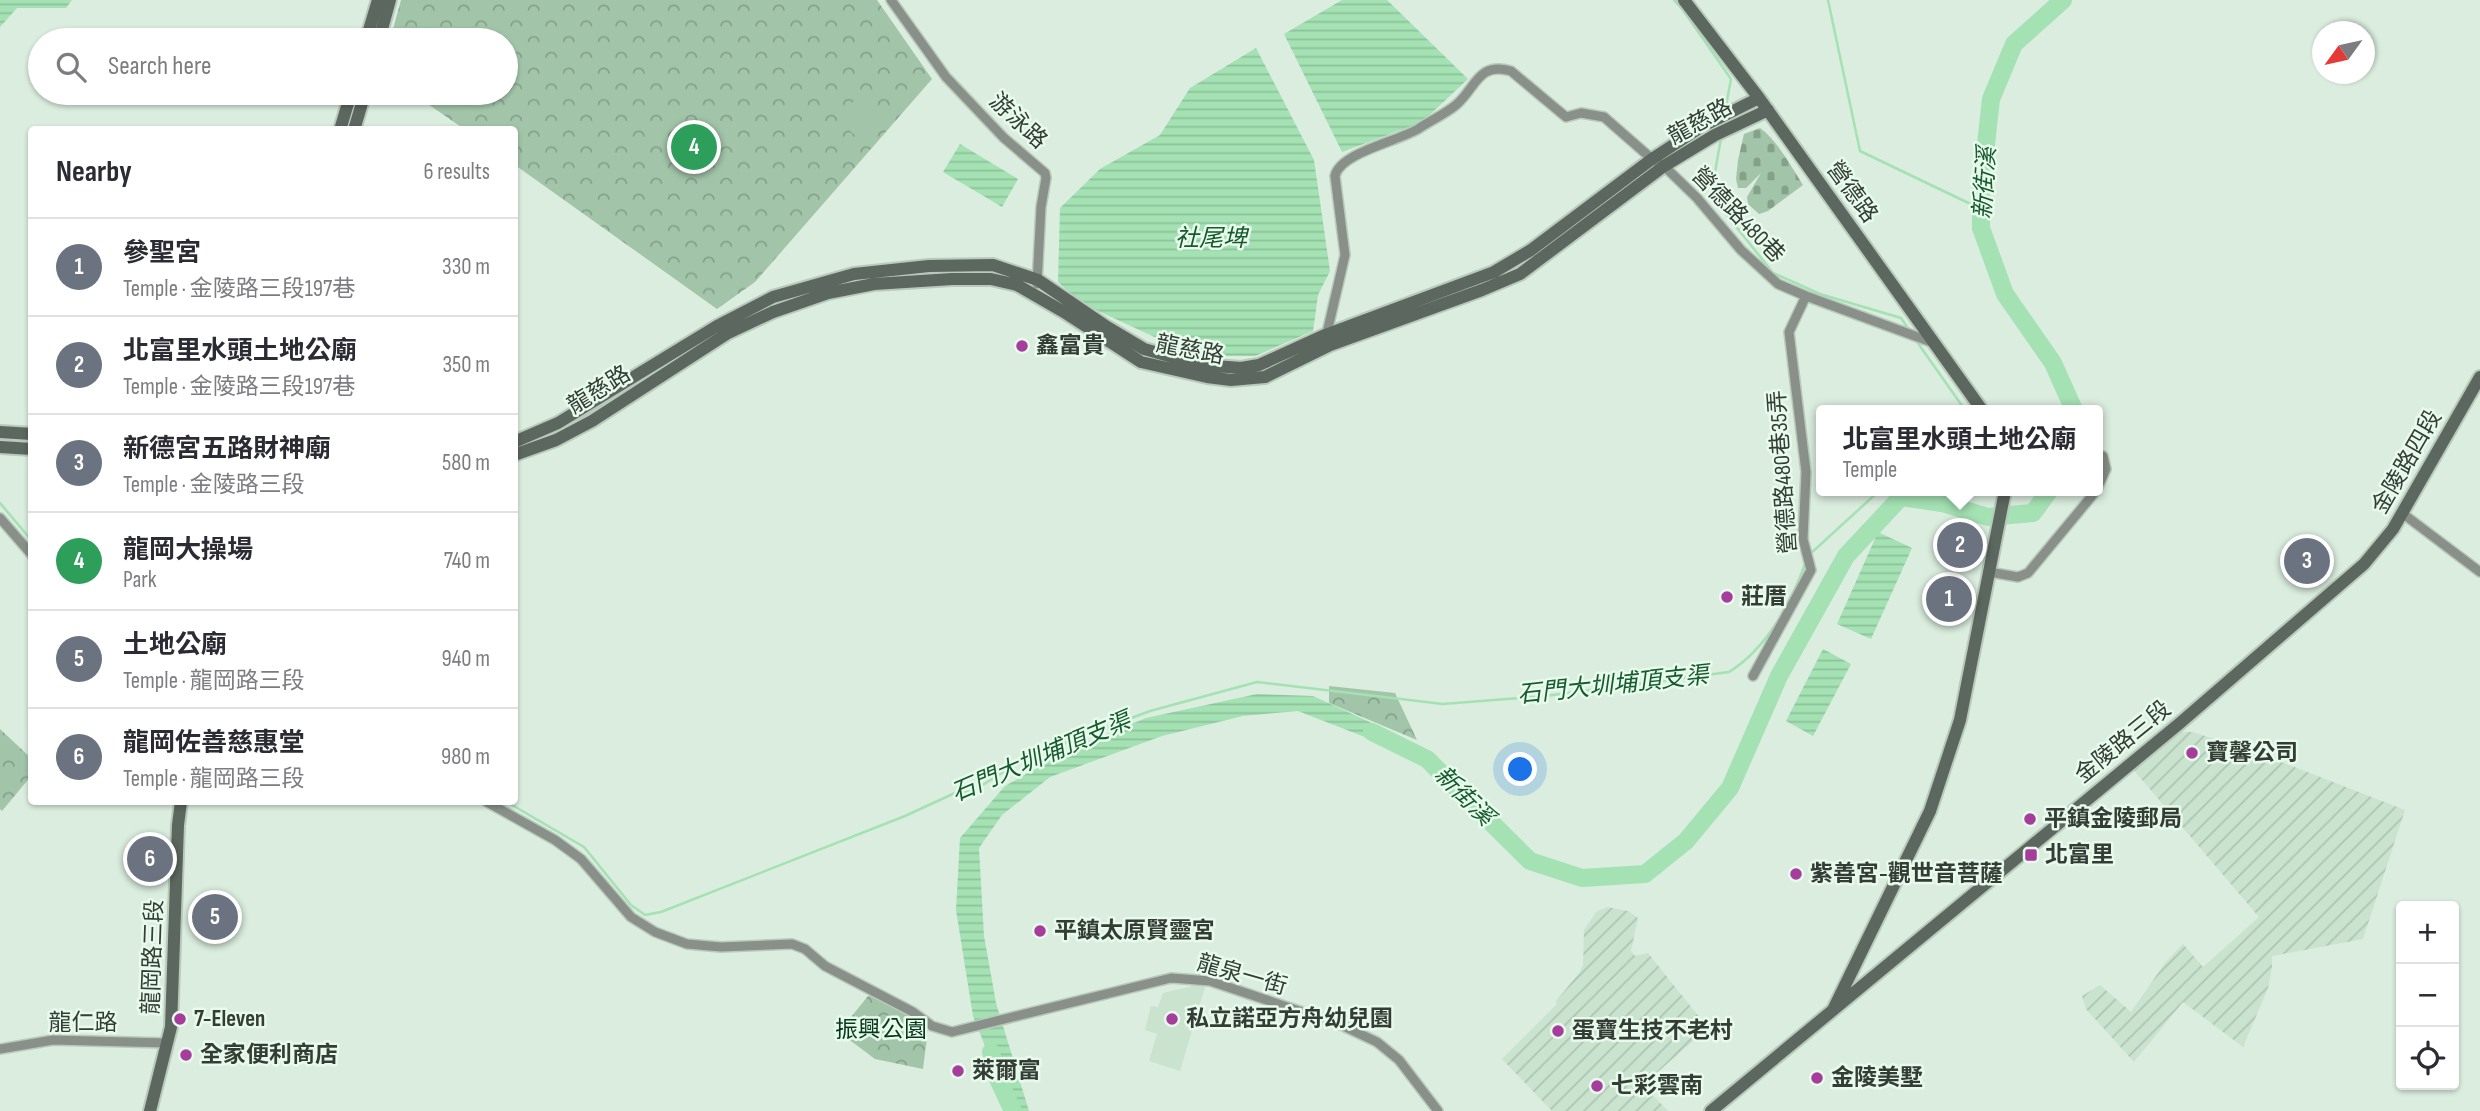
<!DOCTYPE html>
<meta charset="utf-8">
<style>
:root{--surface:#fff;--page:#f2f2f3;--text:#2b2b33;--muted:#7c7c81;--line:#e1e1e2;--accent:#7c3aed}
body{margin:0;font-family:"Sofia Sans Condensed","Noto Sans TC",sans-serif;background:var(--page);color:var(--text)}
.controls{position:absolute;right:21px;bottom:21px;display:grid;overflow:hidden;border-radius:7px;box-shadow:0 2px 5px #0004}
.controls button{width:63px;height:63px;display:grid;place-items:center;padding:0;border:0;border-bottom:2px solid var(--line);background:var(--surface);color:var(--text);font:35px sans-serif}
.compass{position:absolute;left:2312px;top:21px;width:63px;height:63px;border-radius:50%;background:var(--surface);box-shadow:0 2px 5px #0004;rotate:237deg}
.you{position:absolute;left:1521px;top:770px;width:24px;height:24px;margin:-18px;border:5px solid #fff;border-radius:50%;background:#1a73e8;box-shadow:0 0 0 10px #1a73e833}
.badge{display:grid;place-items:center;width:46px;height:46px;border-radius:50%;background:var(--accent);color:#fff;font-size:23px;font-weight:700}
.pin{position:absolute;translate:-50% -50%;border:4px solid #fff;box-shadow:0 2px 7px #0006}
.popup{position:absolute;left:1816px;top:405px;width:287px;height:91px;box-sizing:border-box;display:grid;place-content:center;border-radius:7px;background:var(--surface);filter:drop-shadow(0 2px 5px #0005);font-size:23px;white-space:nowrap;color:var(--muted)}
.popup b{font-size:26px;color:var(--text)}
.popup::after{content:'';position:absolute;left:50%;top:100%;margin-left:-14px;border:14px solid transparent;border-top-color:var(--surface)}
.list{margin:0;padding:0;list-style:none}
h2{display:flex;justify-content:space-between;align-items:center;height:91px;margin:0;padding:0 28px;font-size:30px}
h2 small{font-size:23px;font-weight:400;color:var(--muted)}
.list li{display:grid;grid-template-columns:46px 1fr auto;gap:21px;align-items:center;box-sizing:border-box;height:98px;padding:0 28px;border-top:2px solid var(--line)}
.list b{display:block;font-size:26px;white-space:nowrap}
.list p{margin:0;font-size:23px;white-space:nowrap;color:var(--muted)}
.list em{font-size:23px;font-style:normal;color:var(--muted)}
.icon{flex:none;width:38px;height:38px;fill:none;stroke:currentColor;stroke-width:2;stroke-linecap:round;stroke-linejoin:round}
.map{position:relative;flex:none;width:2480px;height:1111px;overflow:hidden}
.search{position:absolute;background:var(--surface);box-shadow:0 2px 5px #0004;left:28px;top:28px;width:490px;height:77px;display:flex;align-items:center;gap:18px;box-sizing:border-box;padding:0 24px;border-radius:38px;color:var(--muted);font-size:26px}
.panel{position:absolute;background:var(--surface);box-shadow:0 2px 5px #0004;left:28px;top:126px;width:490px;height:679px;border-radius:7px}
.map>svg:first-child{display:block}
.built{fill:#c9e3cf}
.industrial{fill:url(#industrial-furrows)}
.cemetery{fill:url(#cemetery-stones)}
.park{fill:url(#park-crowns)}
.pitch{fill:#a2c5a9}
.water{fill:url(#water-rules)}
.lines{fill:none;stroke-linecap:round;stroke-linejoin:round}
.stream{stroke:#a4e1b3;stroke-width:2.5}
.river{stroke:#a4e1b3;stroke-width:18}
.street-casing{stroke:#b9cabc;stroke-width:12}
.secondary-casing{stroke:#b9cabc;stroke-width:16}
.street{stroke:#89908a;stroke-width:9}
.secondary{stroke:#5c675f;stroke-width:12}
.poi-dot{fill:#a63c9c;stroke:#e7faeb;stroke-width:2.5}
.labels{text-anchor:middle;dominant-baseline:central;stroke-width:5;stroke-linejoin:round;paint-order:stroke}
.street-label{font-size:23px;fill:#343c36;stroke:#e7faeb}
.poi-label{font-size:23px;font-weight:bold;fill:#343c36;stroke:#e7faeb;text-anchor:start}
.park-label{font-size:23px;fill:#07371a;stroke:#e7faeb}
.water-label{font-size:24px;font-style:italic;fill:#175a2f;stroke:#e7faeb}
</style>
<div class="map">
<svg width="2480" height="1111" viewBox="0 0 2480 1111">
<defs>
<pattern id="industrial-furrows" width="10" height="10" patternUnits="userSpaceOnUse" patternTransform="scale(1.75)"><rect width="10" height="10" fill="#c9e3cf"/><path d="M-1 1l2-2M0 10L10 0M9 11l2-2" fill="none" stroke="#adc4b2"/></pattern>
<pattern id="cemetery-stones" width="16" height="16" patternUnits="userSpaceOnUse" patternTransform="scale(1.75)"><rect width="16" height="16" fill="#a2c5a9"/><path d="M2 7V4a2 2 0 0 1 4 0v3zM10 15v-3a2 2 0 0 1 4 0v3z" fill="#85a18a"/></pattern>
<pattern id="park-crowns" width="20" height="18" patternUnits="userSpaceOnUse" patternTransform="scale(1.75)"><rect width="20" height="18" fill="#a2c5a9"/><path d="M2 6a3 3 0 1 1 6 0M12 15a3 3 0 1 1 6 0" fill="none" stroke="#85a18a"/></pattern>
<pattern id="water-rules" width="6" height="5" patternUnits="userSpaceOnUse" patternTransform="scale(1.75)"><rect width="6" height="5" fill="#a4e1b3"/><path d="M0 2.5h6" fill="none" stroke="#8ec29b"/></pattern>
</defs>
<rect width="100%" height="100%" fill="#daedde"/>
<!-- built -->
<path class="built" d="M1197,985L1205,987L1180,1071L1149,1061L1157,1034L1145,1030L1151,1006L1158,1007L1163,993Z"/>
<!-- industrial -->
<path class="industrial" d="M2183,732H2193L2271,758L2405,810L2363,939L2272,956V967L2268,988L2243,1047L2183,1002L2134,1062L2086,1009L2082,996L2100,985L2131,1012L2165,963L2183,944L2203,967L2259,917L2132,768L2173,735Z
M1607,907L1628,911L1638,918L1631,951L1635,956L1648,953L1708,1028L1643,1085L1668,1111H1552L1502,1059L1557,1004L1556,1001L1580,972L1583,965L1584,930L1596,912Z"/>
<!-- cemetery -->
<path class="cemetery" d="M1760,128C1777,140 1791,166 1803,185L1768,211L1759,214L1748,204L1747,197L1761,173L1746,188H1738L1736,179L1738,160L1744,134Z"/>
<!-- park -->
<path class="park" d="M401,0H877L932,79L755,282L717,309L515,165L514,130L464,129L412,93H506V40H390Z
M1329,686L1395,693L1417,740L1329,703Z
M0,729L32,759L31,776L2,811L0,809Z
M875,995L923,1024L928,1030L923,1069L875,1059L839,1032L868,996Z"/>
<!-- pitch -->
<path class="pitch" d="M860,93L890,116L867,145L838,121Z"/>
<!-- water -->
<path class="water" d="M0,0H72L66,8H17L0,27Z
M1342,0H1387L1468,79L1422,122L1342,152L1284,34Z
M1256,48L1314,160L1330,271L1318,295L1313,331L1255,356H1203L1163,341L1081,303L1058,282L1060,208L1100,169L1160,135L1190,88Z
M960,144L1018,179L1002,207L943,172Z
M1878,532L1912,548L1871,639L1837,624Z
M1823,649L1851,664L1813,736L1786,721Z
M1257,694L1313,696L1398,735L1388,746L1298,711L1243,716L1162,736L1050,777L1002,815L979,848L984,936L996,1003L1029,1111H1011L973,1016L956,910L960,838L1005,786L1071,749L1146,718Z"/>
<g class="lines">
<!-- stream -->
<path class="stream" d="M1674,0L1683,10L1731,79L1725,111
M1828,0L1860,151L1981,209
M1721,138L1711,195L1773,273L1820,294L1901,318L1909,330
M1915,339L1965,410
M0,503L32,541
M1809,555L1879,491
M507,802L584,847L631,905L645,915L661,912L905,816L955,793L973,791L1025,758L1150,711L1257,682L1443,704L1545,696L1729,672C1765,650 1791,604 1805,564"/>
<!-- river -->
<path class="river" d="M2063,0L2014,44L1991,99L1981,189V228L2005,294L2053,363L2074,410
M1372,732L1427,759L1530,861L1582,878L1645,874L1686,841L1730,788L1779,676L1846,556L1901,497L1942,503L1988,517L2033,513L2049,491
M991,1052L997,1077L1013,1111"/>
<!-- street casing -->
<g class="street-casing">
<path id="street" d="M891,0L946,77L1004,138L1045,173L1046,178L1041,207L1037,284
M1326,337L1345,255L1335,176C1340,153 1398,141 1418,129C1430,121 1445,114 1456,105C1476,88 1478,61 1511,71L1566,117L1581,113L1604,117L1652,159L1664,166L1697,198L1741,250L1778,284L1806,296L1934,343
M2098,487L2106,469L2103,456
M2402,513L2480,572
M0,518L32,555
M1989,572L2018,577L2028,573L2096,491
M1753,676L1811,570L1803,539L1806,472L1789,332L1806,296
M487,802L555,840L581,859L631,917L655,932L687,944L721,947L792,944L805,949L825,966L913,1012L932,1026L952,1032L1171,978L1210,981L1341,1025L1377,1042L1399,1060L1438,1111
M0,1049L53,1040L167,1043"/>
</g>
<!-- secondary casing -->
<g class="secondary-casing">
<path id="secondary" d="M1684,0L1759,98L1982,410
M366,40L378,0
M379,40L390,0
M340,130L351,93
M354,130L365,93
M0,432L32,434
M514,442L558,423L717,326L773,297L854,274L929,266L993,265L1038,280L1107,327L1144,349L1201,365L1241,368L1259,365L1325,335L1494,272L1531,250L1652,159L1701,127L1759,98
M0,447L32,449
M514,455L556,440L592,421L728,333L773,312L828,293L874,284L952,279H991L1017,285L1064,312L1141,362L1207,377L1231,380L1265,377L1330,345L1482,290L1520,274L1664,166L1715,135L1768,110
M1833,1010L1930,811L1960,720L2005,491
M150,1111L171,1027L178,825L181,802
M1711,1111L2180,723L2364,564L2393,529L2480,377"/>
</g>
<!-- street -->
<use href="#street" class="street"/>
<!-- secondary -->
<use href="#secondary" class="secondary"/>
</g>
<!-- markers -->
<g class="poi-dot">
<circle cx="1022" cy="346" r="7"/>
<circle cx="1727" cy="597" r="7"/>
<circle cx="2192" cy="753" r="7"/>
<circle cx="2030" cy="819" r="7"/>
<rect x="2024" y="848" width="14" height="14" rx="3.5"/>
<circle cx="1796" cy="874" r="7"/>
<circle cx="1040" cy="931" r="7"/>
<circle cx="180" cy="1019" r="7"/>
<circle cx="1172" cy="1019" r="7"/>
<circle cx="1558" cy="1031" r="7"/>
<circle cx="186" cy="1055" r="7"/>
<circle cx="958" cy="1071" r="7"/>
<circle cx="1817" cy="1078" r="7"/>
<circle cx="1597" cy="1086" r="7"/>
</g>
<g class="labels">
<!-- street labels -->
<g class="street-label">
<text transform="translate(1018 121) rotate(43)">游泳路</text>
<text transform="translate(1700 122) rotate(-29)">龍慈路</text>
<text transform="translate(1852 192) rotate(54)">營德路</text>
<text transform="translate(1738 215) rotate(46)">營德路480巷</text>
<text transform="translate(1190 350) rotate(11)">龍慈路</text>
<text transform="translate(599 390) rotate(-32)">龍慈路</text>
<text transform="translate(2407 462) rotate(-60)">金陵路四段</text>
<text transform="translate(1783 472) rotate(-94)">營德路480巷35弄</text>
<text transform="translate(2123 742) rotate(-39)">金陵路三段</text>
<text transform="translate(153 957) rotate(-88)">龍岡路三段</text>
<text transform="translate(1242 975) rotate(16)">龍泉一街</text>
<text x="83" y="1023">龍仁路</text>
</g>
<!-- poi labels -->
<g class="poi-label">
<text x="1036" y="346">鑫富貴</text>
<text x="1741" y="597">莊厝</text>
<text x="2206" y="753">寶馨公司</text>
<text x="2044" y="819">平鎮金陵郵局</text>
<text x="2045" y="855">北富里</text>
<text x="1810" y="874">紫善宮-觀世音菩薩</text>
<text x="1054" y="931">平鎮太原賢靈宮</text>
<text x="194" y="1019">7-Eleven</text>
<text x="1186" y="1019">私立諾亞方舟幼兒園</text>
<text x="1572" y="1031">蛋寶生技不老村</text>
<text x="200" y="1055">全家便利商店</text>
<text x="972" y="1071">萊爾富</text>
<text x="1831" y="1078">金陵美墅</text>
<text x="1611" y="1086">七彩雲南</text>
</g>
<!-- park labels -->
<g class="park-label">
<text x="881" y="1030">振興公園</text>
</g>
<!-- water labels -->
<g class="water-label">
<text transform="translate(1985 183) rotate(-86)">新街溪</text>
<text x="1211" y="238">社尾埤</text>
<text transform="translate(1613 685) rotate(-6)">石門大圳埔頂支渠</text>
<text transform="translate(1041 757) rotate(-23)">石門大圳埔頂支渠</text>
<text transform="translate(1464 796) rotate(45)">新街溪</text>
</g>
</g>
</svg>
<div class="controls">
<button>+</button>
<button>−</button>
<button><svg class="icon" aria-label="locate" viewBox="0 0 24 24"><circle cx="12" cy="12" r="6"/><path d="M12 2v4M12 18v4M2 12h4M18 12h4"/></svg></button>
</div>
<svg class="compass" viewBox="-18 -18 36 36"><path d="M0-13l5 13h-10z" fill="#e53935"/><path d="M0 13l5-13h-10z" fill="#7c7c81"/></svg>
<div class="you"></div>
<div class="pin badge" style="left:1949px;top:599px;background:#6b7280">1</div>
<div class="pin badge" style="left:1960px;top:545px;background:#6b7280">2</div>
<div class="popup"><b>北富里水頭土地公廟</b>Temple</div>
<div class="pin badge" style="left:2307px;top:561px;background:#6b7280">3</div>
<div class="pin badge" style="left:694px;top:147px;background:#2e9e5b">4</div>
<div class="pin badge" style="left:215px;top:917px;background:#6b7280">5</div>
<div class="pin badge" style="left:150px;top:859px;background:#6b7280">6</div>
<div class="search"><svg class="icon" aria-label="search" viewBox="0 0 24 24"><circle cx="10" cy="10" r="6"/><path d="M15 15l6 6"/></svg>Search here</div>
<section class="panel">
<h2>Nearby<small>6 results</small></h2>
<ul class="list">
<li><span class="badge" style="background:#6b7280">1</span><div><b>參聖宮</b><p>Temple · 金陵路三段197巷</p></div><em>330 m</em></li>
<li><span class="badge" style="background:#6b7280">2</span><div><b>北富里水頭土地公廟</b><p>Temple · 金陵路三段197巷</p></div><em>350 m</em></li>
<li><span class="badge" style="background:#6b7280">3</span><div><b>新德宮五路財神廟</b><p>Temple · 金陵路三段</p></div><em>580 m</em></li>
<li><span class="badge" style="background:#2e9e5b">4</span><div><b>龍岡大操場</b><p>Park</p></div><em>740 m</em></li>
<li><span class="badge" style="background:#6b7280">5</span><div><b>土地公廟</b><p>Temple · 龍岡路三段</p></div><em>940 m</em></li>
<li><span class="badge" style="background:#6b7280">6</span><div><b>龍岡佐善慈惠堂</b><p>Temple · 龍岡路三段</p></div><em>980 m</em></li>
</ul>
</section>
</div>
